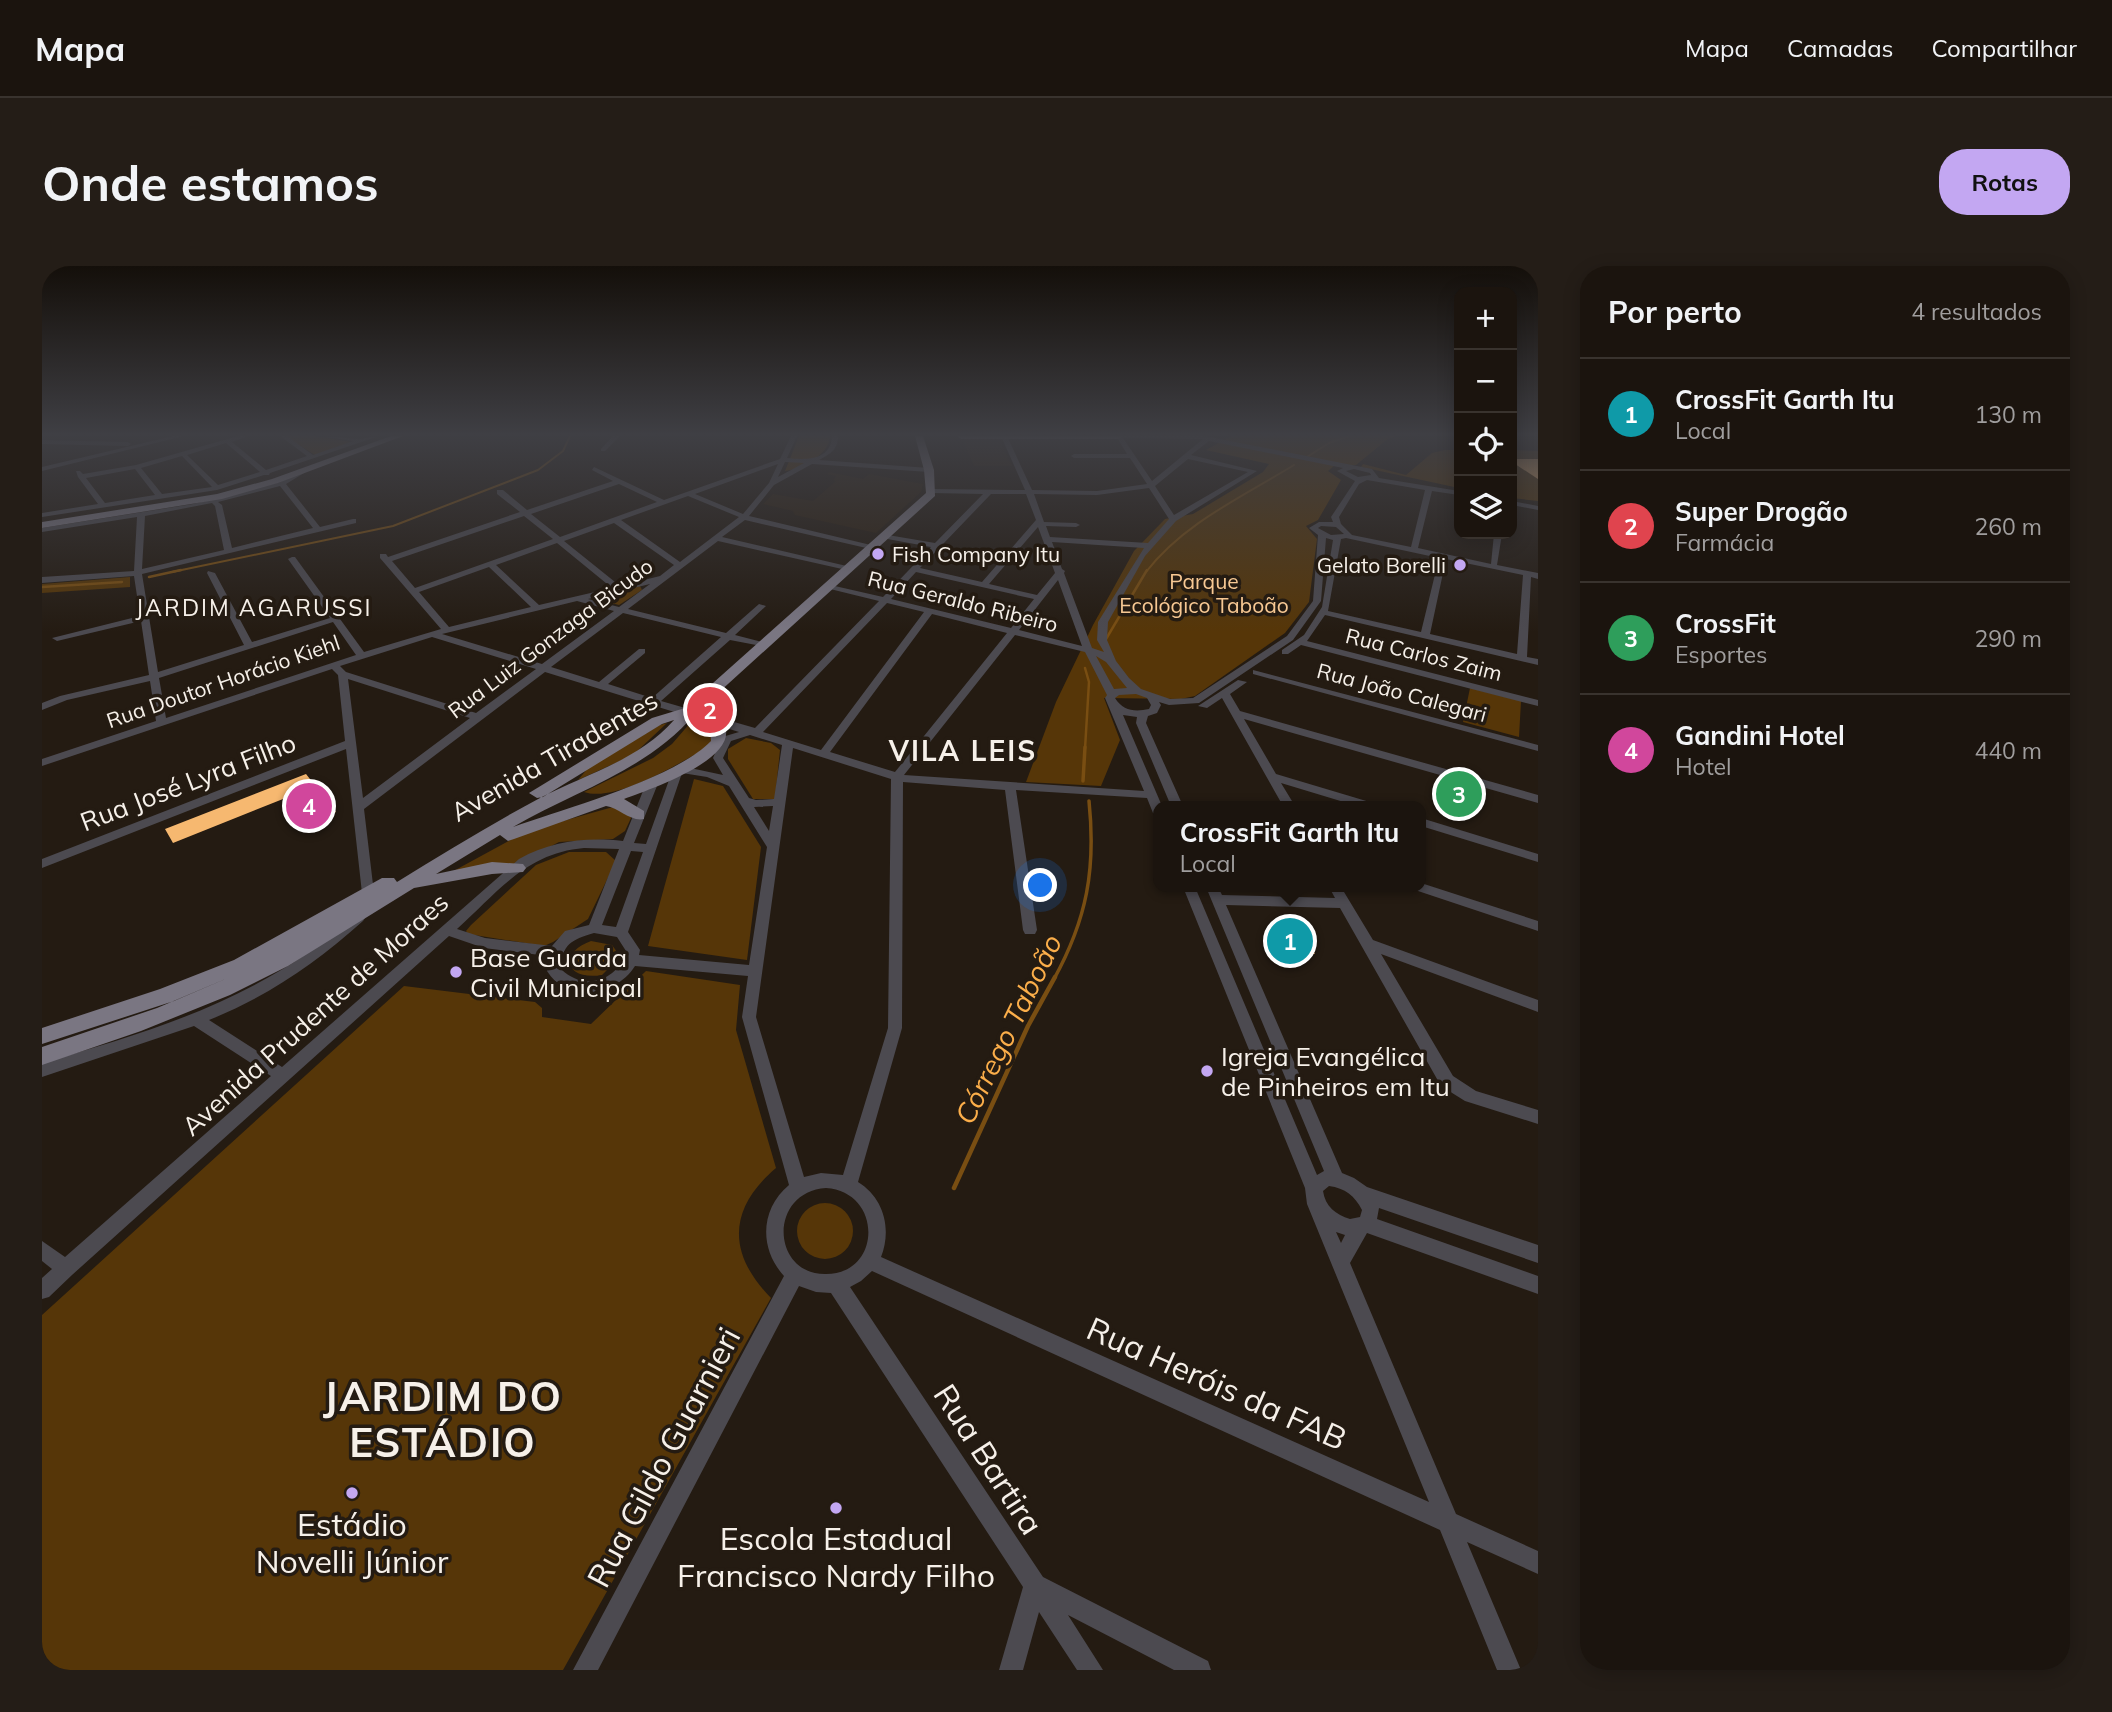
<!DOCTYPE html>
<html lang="pt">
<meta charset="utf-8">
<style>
:root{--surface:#1b140e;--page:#241d17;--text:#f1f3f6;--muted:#a09e9e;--line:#39332e;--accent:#c3a7f2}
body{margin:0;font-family:Mulish,sans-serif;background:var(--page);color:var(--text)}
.controls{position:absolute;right:21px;top:21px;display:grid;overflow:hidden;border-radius:14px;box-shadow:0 4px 18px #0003}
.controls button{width:63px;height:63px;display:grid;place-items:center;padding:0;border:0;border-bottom:2px solid var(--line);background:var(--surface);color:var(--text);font:35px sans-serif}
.you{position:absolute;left:999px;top:620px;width:24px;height:24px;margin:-18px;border:5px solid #fff;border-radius:50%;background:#1a73e8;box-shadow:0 0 0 10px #1a73e833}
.badge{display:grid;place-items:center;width:46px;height:46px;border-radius:50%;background:var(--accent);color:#fff;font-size:23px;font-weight:700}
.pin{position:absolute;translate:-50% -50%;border:4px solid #fff;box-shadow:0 2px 7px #0006}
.popup{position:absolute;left:1111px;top:535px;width:273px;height:91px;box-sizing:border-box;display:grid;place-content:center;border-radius:14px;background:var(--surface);filter:drop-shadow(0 2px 5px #0005);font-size:23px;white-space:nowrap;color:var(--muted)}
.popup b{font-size:26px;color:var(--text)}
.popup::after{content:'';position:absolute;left:50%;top:100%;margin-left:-14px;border:14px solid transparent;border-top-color:var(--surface)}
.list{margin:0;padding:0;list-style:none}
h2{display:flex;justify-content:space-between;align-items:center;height:91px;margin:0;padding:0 28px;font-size:30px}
h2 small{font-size:23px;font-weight:400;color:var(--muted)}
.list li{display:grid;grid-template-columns:46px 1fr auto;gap:21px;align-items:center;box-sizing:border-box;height:112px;padding:0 28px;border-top:2px solid var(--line)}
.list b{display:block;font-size:26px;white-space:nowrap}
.list p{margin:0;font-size:23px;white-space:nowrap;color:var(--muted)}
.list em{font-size:23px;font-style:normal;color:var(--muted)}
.icon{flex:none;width:38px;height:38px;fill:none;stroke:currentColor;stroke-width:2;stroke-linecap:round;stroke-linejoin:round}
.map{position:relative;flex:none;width:1496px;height:1404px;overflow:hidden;border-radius:28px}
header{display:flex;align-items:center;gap:42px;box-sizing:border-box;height:98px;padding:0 35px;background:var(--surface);border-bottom:2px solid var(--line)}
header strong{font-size:33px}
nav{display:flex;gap:38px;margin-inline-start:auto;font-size:24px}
.intro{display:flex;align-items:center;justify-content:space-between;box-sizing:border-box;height:168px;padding:0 42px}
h1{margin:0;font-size:49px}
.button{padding:18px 32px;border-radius:28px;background:var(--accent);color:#111;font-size:24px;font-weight:700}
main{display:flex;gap:42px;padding:0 42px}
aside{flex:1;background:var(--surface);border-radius:28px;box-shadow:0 4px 18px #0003}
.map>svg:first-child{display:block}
.built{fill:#2d2011}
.green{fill:#563608}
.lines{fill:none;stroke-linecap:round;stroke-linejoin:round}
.stream-far3{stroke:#794e12;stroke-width:2}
.stream-far2{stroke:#794e12;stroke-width:2.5}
.stream-far1{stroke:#794e12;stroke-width:3.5}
.stream{stroke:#794e12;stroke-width:4.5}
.building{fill:#f6b870}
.minor{fill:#4c4a50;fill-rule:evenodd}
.major{fill:#7a7682;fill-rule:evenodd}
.poi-dot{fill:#c3a7f2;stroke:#241b12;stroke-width:2.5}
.labels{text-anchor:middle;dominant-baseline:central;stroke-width:7;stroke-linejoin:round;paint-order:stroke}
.far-poi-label{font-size:21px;fill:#f6f0e9;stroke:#241b12;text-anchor:start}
.far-park-label{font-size:21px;fill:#f7c893;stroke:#241b12}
.far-street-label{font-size:21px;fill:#f6f0e9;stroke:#241b12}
.far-neighbourhood-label{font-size:23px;letter-spacing:2px;fill:#f6f0e9;stroke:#241b12}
.street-label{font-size:26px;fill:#f6f0e9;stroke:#241b12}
.poi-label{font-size:26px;fill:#f6f0e9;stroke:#241b12;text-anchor:start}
.far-district-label{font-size:28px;font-weight:bold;letter-spacing:2px;fill:#f6f0e9;stroke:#241b12}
.water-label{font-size:28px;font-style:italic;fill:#fbae4a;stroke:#241b12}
.near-street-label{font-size:32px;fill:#f6f0e9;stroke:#241b12}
.near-poi-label{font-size:32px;fill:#f6f0e9;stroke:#241b12}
.near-district-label{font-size:40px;font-weight:bold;letter-spacing:2px;fill:#f6f0e9;stroke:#241b12}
</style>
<header>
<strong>Mapa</strong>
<nav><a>Mapa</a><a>Camadas</a><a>Compartilhar</a></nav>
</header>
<div class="intro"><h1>Onde estamos</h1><a class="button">Rotas</a></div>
<main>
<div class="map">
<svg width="1496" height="1404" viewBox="0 0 1496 1404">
<rect width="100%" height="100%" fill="#241b12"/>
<!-- built -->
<path class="built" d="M920,172H956L970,200H932Z
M787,206L821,213L827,208L881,218L879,226L834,267L753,249L751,245L721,238L731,228L771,235L794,215L791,214L794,210L785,208Z"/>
<!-- green -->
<path class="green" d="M243,170H274L309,176L273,189Z
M757,170H788C788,188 760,203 743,205Z
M1189,170H1356L1347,172L1314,199H1293L1286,205L1299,214L1276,254L1264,260L1275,273L1267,336L1243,367L1153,430L1139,433L1062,432L1078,474L1059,520L984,516L1014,436L1051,359L1092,285L1123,253L1151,248L1221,206L1227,198L1164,184Z
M1403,184H1417V222L1319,201L1321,198L1364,209L1390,187Z
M1470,184L1496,185V235L1470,232Z
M88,311V321L0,327V318Z
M598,320L600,324L577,339L550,332Z
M1428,422L1479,435L1477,471L1421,456Z
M649,456L667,462L672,472L669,479C640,496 574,537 542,526L611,492L630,478Z
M625,457L591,489L536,514L546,502L618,459Z
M704,472L729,477L738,484L733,533H711L686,493V483Z
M652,513L681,520L719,581L705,694L606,680Z
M571,541L587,546L589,552L583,565L571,573L517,576L473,599L406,608L485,565Z
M527,586H564L574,595L546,653L511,676L502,680L426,668L424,665L429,659L494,599Z
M549,675L570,679L575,686V694L560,709C525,715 514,688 549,675Z
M604,705L698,719L694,764L734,902C686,943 685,987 729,1032L521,1404H0V1049L362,720L493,736L500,742V751L549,758Z
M755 965a28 28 0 1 1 56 0a28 28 0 1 1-56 0Z"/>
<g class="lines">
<!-- stream-far3 -->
<path class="stream-far3" d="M1265,191L1287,177L1307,170
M130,306L351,260L496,204L521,185L528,170
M1104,306C1142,257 1200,231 1252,199"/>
<!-- stream-far2 -->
<path class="stream-far2" d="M107,311L139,304
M0,321L80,316
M1064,373L1105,304
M1043,483L1047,416L1043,402"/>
<!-- stream-far1 -->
<path class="stream-far1" d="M1041,515L1043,481
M1012,713C1045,653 1054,603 1047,535"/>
<!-- stream -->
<path class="stream" d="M912,922L986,760L1013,711"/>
</g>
<!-- building -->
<path class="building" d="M1470,193H1496V213L1470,196Z
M264,508L294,546L260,560L241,533L131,577L123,563Z
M1224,663L1259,664L1273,688L1236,686Z"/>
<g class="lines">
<!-- minor -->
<path class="minor" d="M131,170H142L0,205V201Z
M196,170H206L190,176L224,204L265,190L238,170H245L271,189L311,175L277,170L318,173L337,170L228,207L227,209H222L175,224L0,251V247L56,238L36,211L34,205H38L41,208L94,199ZM184,177L218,206L176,219L145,189ZM140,190L170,221L120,228L99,202ZM93,203L113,229L63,237L44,212Z
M571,170H578L563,185H559V183Z
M749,170H755L745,192C763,194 789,195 790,170H796C796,184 788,188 777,194L887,202L890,204L887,206L770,198L732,219L707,250L833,280V284L703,254L680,271L809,301V305L676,275L586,343L684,367L717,338L724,340L693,369L724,377V381L688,374L619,435L713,462L837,335L784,322V318L841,331L889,281L840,272V268L893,277L941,228L889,227L886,223L983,224L959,170H965L990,224L1055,225L1105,218L1088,192H1032L1029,190L1032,188H1085L1074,170H1163L1330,203L1337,212L1417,225V229L1390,225L1376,282L1449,298L1452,268H1460L1455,299L1496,307V313L1489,311L1485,391L1496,393V399L1283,349L1265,375L1496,434V440L1259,379L1246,388H1240V384L1262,369L1280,341L1291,274L1284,272L1279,335L1251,374L1157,437L1127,439L1117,436L1119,439L1115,447L1106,450L1104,457L1141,540H1129L1094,457L1095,451L1081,449L1120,540H1117V551L1111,547L1105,532L974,524L995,664L993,668H983L981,664L963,524L861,516L860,762L816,916C842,932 850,963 839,991L1387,1236L1265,938L1263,922L1141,621H1153L1275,909L1282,905L1164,621H1176L1180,629L1293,632L1287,621H1299L1331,674L1496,734V746L1339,688L1411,810L1434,825L1496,844V858L1423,835L1399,820L1298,642L1184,639L1300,907L1312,912L1325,921L1496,979V997L1337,942L1335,953L1496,1010V1028L1325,967L1308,997L1414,1248L1496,1285V1308L1425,1276L1479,1404H1455L1398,1264L830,1005L819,1015L808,1021L1001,1311L1166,1395L1169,1404H1132L1026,1349L1061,1404H1035L997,1346L981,1404H957L981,1321L789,1027L774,1026L757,1020L556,1404H531L742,1010C717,983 718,943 747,919L700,751L706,710L593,700C574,730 526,739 505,705L506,690L442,682L407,670L30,1009L7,1031L0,1033V1012L10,1003L0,995V975L23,991L229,810L152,760L0,811V797C82,773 165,749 239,704C266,689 288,669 311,649H321L323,652L321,655C274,697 225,731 167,754L240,801L477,593C510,575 543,571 581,575L605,515L611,511L617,515L592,577L604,578L631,503L639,500L681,509L671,492L680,471L697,466L503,406L322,543L332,627L331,630L326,632L320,627L304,483L0,602V593L303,475L296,409L290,403L0,500V493L114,455L108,415L25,434L0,444V437L18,430L107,409L99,355L15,375L10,372L98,350L92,310L0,317V311L92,305L95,251L0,266V262L151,238L238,216L263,202H267V204L244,218L278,261L311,253H314V257L100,308L116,406L202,379L165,307L166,305L173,307L210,376L288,352L246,293L250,291H253L322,386L399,363L338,292V288H344L346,291L478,246L455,228V224H461L485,244L571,215L550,204L552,201L622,234L738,193ZM1081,172L1159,173H1161L1110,215ZM1167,175L1301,202L1295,205L1313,215L1289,251L1291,256H1277L1267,262L1276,269L1271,335L1245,370L1151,432L1128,433L1099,423L1087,412L1074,395L1065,374L1066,356L1103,290L1134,255L1215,205L1149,189ZM1146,193L1206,206L1132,249L1113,220ZM743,196L762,197L736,211ZM736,198L727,217L701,248L653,228ZM1312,203L1328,207L1329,209L1316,211L1304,205ZM1325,214L1383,224L1369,281L1310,269L1299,258L1297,251L1317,218ZM577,218L615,236L518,271L489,248ZM238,220L271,262L190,282L180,239L176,236ZM1107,222L1127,253L1106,277L1008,271L1004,260L1034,261L1038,259L1034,257L1002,256L992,228L1055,229ZM949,228H984L994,254L940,316L878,302ZM646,230L697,251L638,296L579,254ZM170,237L173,240L182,284L100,303L103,250ZM482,250L511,273L373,322L350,295ZM572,257L632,299L618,310L578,320L522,275ZM1279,260L1294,261L1302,268L1289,269L1276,262ZM996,261L1013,307L995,329L947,318ZM1304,272L1397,292L1379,366L1286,345L1299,273ZM1010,276L1102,282L1056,356L1055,374L1062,386L1050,382L1022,307L1023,305L1020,303ZM515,277L570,322L497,339L454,299ZM1404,293L1481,309L1475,388L1388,368ZM447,301L489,341L407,361L377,326ZM874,306L992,333L969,362L849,333ZM1016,314L1040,380L977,364ZM608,318L577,341L546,333ZM535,335L572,345L500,398L400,368ZM845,337L882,346L779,484L721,466ZM581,347L679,371L610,432L566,418L603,387V383H597L557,416L509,401ZM890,348L965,367L853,506L788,486ZM291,356L314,389L124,452L117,412ZM973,369L1043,386L1065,429L1063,432L1102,525L862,509ZM390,371L494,403L434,447L304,406L298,400ZM1054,390L1064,396L1085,422L1072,423ZM306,413L428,452L321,532ZM1094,428L1105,432L1109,439L1107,443C1093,446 1081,445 1073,432L1077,429ZM708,469L740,479L732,533L714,534L707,532L681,492L689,475ZM751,482L849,513L846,762L801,909L779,907L762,911L714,751ZM640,507L665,511L687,520L725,581L707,699L597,689L598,684L586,666ZM731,540L727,565L712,541ZM542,582L577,583L547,659L523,665L510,680L443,672L415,663C456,626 484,587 542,582ZM589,585L601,586L574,661L560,659ZM552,667L575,671L584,685C576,715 542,726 519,703C520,678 529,674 552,667ZM1287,920C1303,922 1313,930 1320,944L1318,951L1308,953C1294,949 1283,940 1281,925ZM784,922C841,926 840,1008 784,1008C729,1009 726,926 784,922ZM1294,966L1303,969L1299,977Z
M0,174L86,176L89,178L86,180L0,178Z
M1470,235L1496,240V244L1470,239Z
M1211,404L1496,479V485L1211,408Z
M1196,414L1205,416L1188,428L1198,445L1496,529V537L1202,453L1234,508L1331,537L1333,540H1315L1239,517L1253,540H1241L1180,432L1165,442L1156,440Z
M1379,552L1496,588V596L1379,560Z
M1379,617L1496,655V665L1373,624L1372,621H1379Z"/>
<!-- major -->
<path class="major" d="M349,170H361L236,217L180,233L0,262V256L175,228L230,213Z
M873,170H881L892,204L893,230L653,448C604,505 535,524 471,561C524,542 632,513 669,475L668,462L656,450L663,446L675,452L684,464C689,496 606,524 582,533L602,545V553C589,556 577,542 564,540L472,573L466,575L458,569L394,608L450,596L481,598L484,602L481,606L450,608L372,622L246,700L188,729L99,765L0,799V781L115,742L188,711L132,735L0,778V762L118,723L192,694L340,612H352L355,616C402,587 449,558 498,532C544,508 597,494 632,454L620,458L501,531L495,532L487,527L610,452L643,442L884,227L882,204Z
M915,170H1081L1077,173H919Z"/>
</g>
<!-- sky -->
<linearGradient id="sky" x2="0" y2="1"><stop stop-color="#140f0a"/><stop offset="0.46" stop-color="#3f3f44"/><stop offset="1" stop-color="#3f3f44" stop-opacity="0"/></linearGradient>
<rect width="1496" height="366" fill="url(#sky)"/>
<!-- markers -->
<g class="poi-dot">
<circle cx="836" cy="288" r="7"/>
<circle cx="1418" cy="299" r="7"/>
<circle cx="414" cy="706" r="7"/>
<circle cx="1165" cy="805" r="7"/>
<circle cx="310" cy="1227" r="7"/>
<circle cx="794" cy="1242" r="7"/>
</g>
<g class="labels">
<!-- far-poi labels -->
<g class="far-poi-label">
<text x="850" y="288">Fish Company Itu</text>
<text x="1404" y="299" text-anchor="end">Gelato Borelli</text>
</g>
<!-- far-park labels -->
<g class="far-park-label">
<text x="1162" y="315">Parque<tspan x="1162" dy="24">Ecológico Taboão</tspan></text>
</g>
<!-- far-street labels -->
<g class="far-street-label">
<text transform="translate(921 335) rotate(14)">Rua Geraldo Ribeiro</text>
<text transform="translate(508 372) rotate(-37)">Rua Luiz Gonzaga Bicudo</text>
<text transform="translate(1382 388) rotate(14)">Rua Carlos Zaim</text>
<text transform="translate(181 415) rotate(-19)">Rua Doutor Horácio Kiehl</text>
<text transform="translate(1360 426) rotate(15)">Rua João Calegari</text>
</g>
<!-- far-neighbourhood labels -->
<g class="far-neighbourhood-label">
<text x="212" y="341">JARDIM AGARUSSI</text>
</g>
<!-- street labels -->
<g class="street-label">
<text transform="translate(512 490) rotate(-30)">Avenida Tiradentes</text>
<text transform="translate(146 516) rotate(-21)">Rua José Lyra Filho</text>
<text transform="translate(273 748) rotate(-42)">Avenida Prudente de Moraes</text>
</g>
<!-- poi labels -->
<g class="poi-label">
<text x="428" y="691">Base Guarda<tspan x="428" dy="30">Civil Municipal</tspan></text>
<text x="1179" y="790">Igreja Evangélica<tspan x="1179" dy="30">de Pinheiros em Itu</tspan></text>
</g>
<!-- far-district labels -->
<g class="far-district-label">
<text x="921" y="484">VILA LEIS</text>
</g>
<!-- water labels -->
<g class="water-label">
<text transform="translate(966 763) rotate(-64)">Córrego Taboão</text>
</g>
<!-- near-street labels -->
<g class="near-street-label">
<text transform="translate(1175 1117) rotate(24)">Rua Heróis da FAB</text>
<text transform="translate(621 1191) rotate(-62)">Rua Gildo Guarnieri</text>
<text transform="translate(947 1193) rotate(57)">Rua Bartira</text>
</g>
<!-- near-poi labels -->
<g class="near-poi-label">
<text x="310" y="1258">Estádio<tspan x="310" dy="37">Novelli Júnior</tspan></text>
<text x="794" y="1272">Escola Estadual<tspan x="794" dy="37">Francisco Nardy Filho</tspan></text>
</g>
<!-- near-district labels -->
<g class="near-district-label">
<text x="401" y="1130">JARDIM DO<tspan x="401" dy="46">ESTÁDIO</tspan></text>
</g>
</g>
</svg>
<div class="controls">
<button>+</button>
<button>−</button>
<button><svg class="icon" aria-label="locate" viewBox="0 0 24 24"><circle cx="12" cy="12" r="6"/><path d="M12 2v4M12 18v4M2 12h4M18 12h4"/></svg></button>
<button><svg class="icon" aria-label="layers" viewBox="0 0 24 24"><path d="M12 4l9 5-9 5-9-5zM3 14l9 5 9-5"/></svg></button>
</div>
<div class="you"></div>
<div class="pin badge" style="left:1248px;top:675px;background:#0f9aa8">1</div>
<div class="popup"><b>CrossFit Garth Itu</b>Local</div>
<div class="pin badge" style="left:668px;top:444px;background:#e0444e">2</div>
<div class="pin badge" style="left:1417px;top:528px;background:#2e9e5b">3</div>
<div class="pin badge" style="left:267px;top:540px;background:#d1479c">4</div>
</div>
<aside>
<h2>Por perto<small>4 resultados</small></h2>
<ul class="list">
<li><span class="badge" style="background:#0f9aa8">1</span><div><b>CrossFit Garth Itu</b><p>Local</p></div><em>130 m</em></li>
<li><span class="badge" style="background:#e0444e">2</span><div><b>Super Drogão</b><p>Farmácia</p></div><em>260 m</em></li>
<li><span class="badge" style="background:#2e9e5b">3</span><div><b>CrossFit</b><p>Esportes</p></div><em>290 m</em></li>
<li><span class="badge" style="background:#d1479c">4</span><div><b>Gandini Hotel</b><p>Hotel</p></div><em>440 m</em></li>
</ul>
</aside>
</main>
